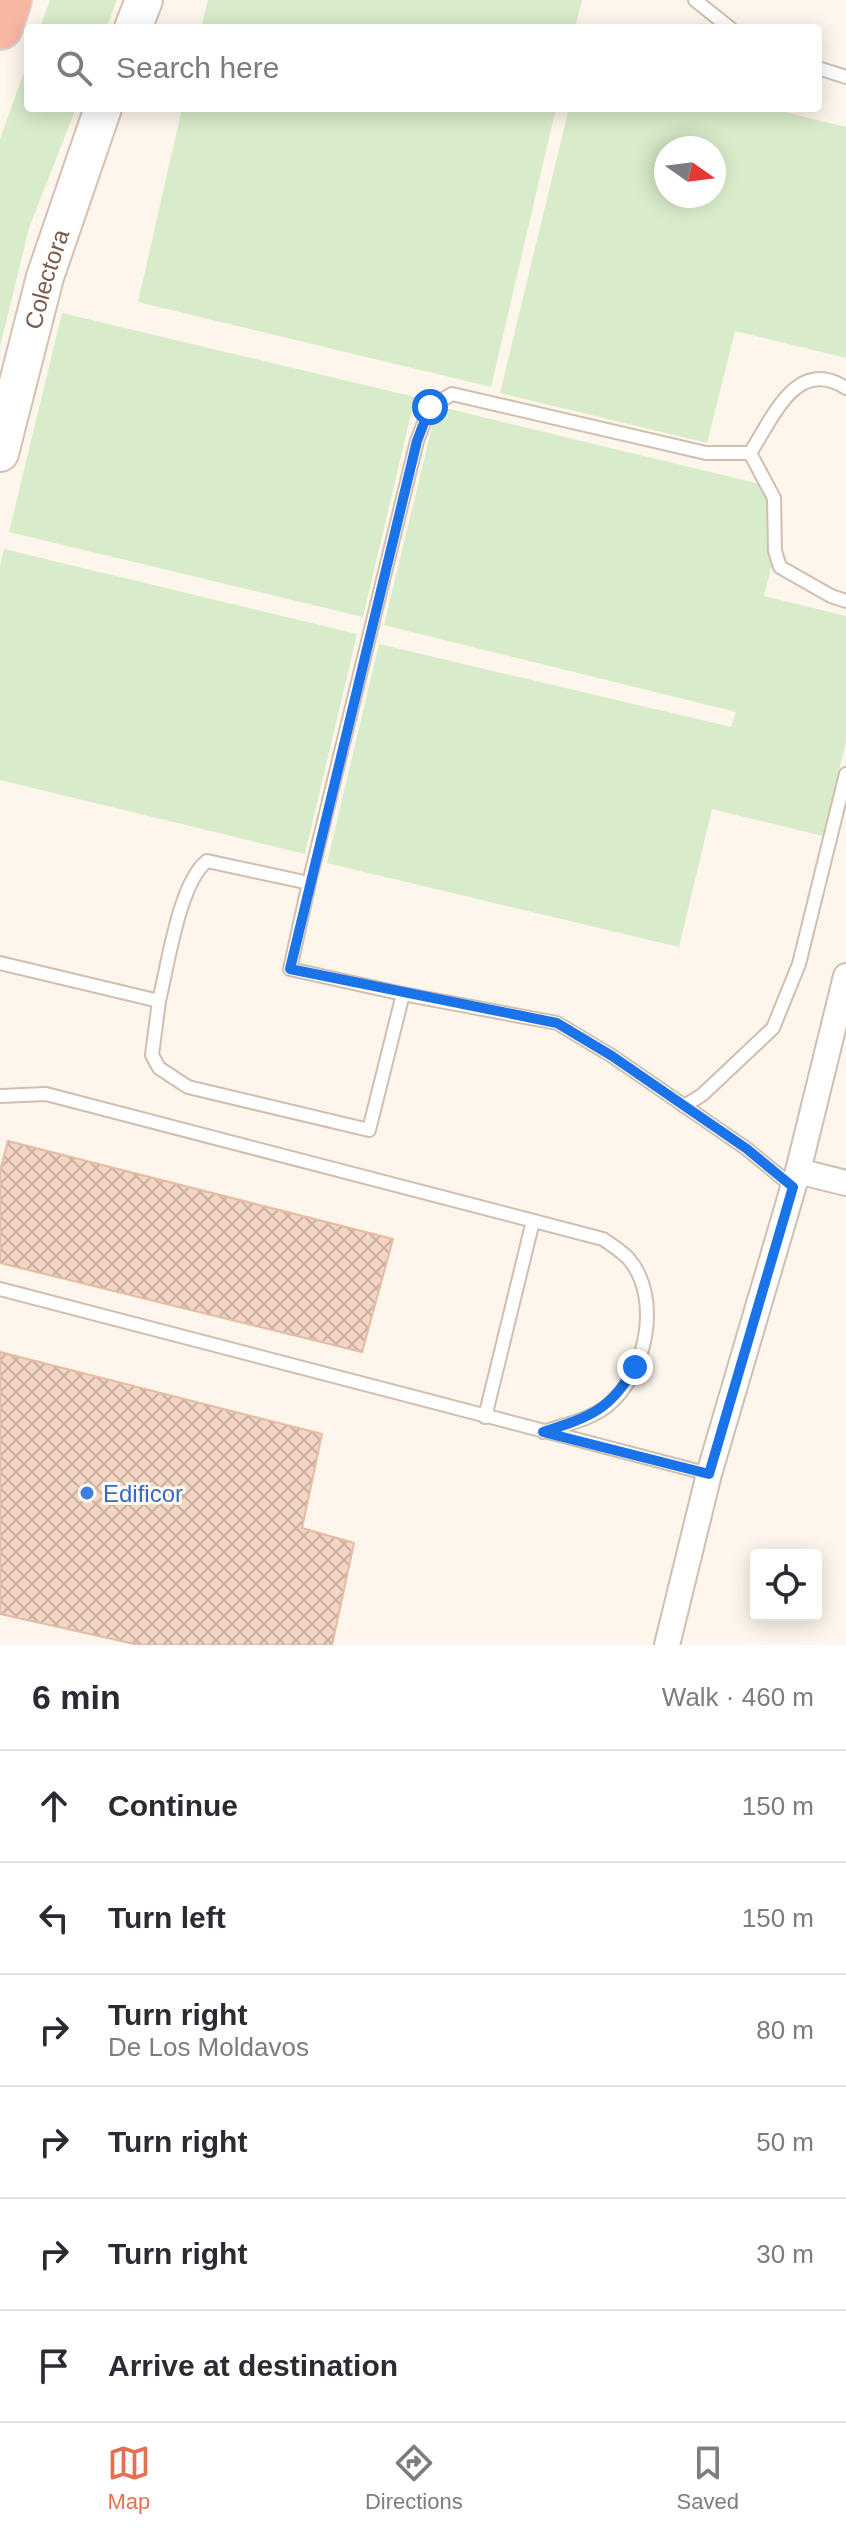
<!DOCTYPE html>
<meta charset="utf-8">
<style>
:root{--surface:#fff;--page:#f7f7f7;--text:#2b2b33;--muted:#7c7c81;--line:#e1e1e2;--accent:#e76f51}
body{margin:0;font-family:Helvetica,sans-serif;background:var(--page);color:var(--text)}
.controls{position:absolute;right:24px;bottom:24px;display:grid;overflow:hidden;border-radius:8px;box-shadow:0 4px 20px #0003}
.controls button{width:72px;height:72px;display:grid;place-items:center;padding:0;border:0;border-bottom:2px solid var(--line);background:var(--surface);color:var(--text);font:40px sans-serif}
.compass{position:absolute;left:654px;top:136px;width:72px;height:72px;border-radius:50%;background:var(--surface);box-shadow:0 4px 20px #0003;rotate:104deg}
.stop{position:absolute;width:24px;height:24px;margin:-18px;border:6px solid #1a73e8;border-radius:50%;background:#fff}
.stop.end{background:#1a73e8;border-color:#fff;box-shadow:0 2px 8px #0008}
.list{margin:0;padding:0;list-style:none}
h2{display:flex;justify-content:space-between;align-items:center;height:104px;margin:0;padding:0 32px;font-size:34px}
h2 small{font-size:26px;font-weight:400;color:var(--muted)}
.list li{display:grid;grid-template-columns:52px 1fr auto;gap:24px;align-items:center;box-sizing:border-box;height:112px;padding:0 32px;border-top:2px solid var(--line)}
.list b{display:block;font-size:30px;white-space:nowrap}
.list p{margin:0;font-size:26px;white-space:nowrap;color:var(--muted)}
.list em{font-size:26px;font-style:normal;color:var(--muted)}
.icon{flex:none;width:44px;height:44px;fill:none;stroke:currentColor;stroke-width:2;stroke-linecap:round;stroke-linejoin:round}
.map{position:relative;flex:none;width:846px;height:1645px;overflow:hidden}
.search{position:absolute;background:var(--surface);box-shadow:0 4px 20px #0003;left:24px;right:24px;top:24px;height:88px;display:flex;align-items:center;gap:20px;box-sizing:border-box;padding:0 28px;border-radius:8px;color:var(--muted);font-size:30px}
.sheet{height:776px;background:var(--surface)}
nav{display:flex;justify-content:space-around;align-items:center;box-sizing:border-box;height:112px;border-top:2px solid var(--line);background:var(--surface);font-size:22px;color:var(--muted)}
nav a{display:grid;justify-items:center;gap:4px}
nav .on{color:var(--accent)}
.map>svg:first-child{display:block}
.grass{fill:#d8ecc9;fill-rule:evenodd}
.building{fill:url(#building-cross-hatch);stroke:#e6bba3;stroke-width:2}
.lines{fill:none;stroke-linecap:round;stroke-linejoin:round}
.lane-casing{stroke:#d1beb0;stroke-width:16}
.street-casing{stroke:#d1beb0;stroke-width:28}
.secondary-casing{stroke:#d6c0b0;stroke-width:40}
.highway-casing{stroke:#dad1cd;stroke-width:48}
.lane{stroke:#fff;stroke-width:12}
.street{stroke:#fff;stroke-width:24}
.secondary{stroke:#fff;stroke-width:36}
.highway{stroke:#f7b7a3;stroke-width:44}
.route{stroke:#1a73e8;stroke-width:10}
.shop-dot{fill:#3f7fe0;stroke:#fffaf3;stroke-width:3}
.labels{text-anchor:middle;dominant-baseline:central;stroke-width:6;stroke-linejoin:round;paint-order:stroke}
.street-label{font-size:24px;fill:#7a5c4d;stroke:#fffaf3}
.shop-label{font-size:24px;fill:#366cbe;stroke:#fffaf3;text-anchor:start}
</style>
<div class="map">
<svg width="846" height="1645" viewBox="0 0 846 1645">
<defs>
<pattern id="building-cross-hatch" width="8" height="8" patternUnits="userSpaceOnUse" patternTransform="scale(2)"><rect width="8" height="8" fill="#f3d5c3"/><path d="M0 0l8 8M0 8l8-8" fill="none" stroke="#cab0a1"/></pattern>
</defs>
<rect width="100%" height="100%" fill="#fdf6ec"/>
<!-- grass -->
<path class="grass" d="M50,0H117L106,28H40Z
M208,0H582L575,28H201Z
M28,61V108H76L29,228L0,347V139Z
M182,108H556L491,387L138,302Z
M569,108H768L846,127V358L735,331L707,443L500,393ZM666,148H714V196H666Z
M62,313L415,397L363,617L9,532Z
M437,406L768,486L775,551L764,596L846,616V742L823,836L712,809L679,947L327,863L379,644L731,727L736,712L384,625Z
M4,549L357,634L305,854L0,780V566Z"/>
<!-- building -->
<path class="building" d="M8,1141L393,1239L362,1352L0,1263V1171Z
M0,1352L322,1434L302,1528L354,1543L332,1645H139L0,1614Z"/>
<g class="lines">
<!-- lane casing -->
<g class="lane-casing">
<path id="lane" d="M695,0L730,28
M818,68L846,77
M750,453L774,498L775,551L780,567L831,596L846,601
M309,883L417,441L430,407L452,394L706,453H750C773,418 796,356 846,388
M0,963L159,1001L152,1055L159,1068L188,1087L369,1130L403,994L557,1023L612,1056L747,1149L793,1187
M159,1001C168,965 179,883 207,861L309,883L290,969L403,994
M0,1096L46,1094L603,1239C612,1245 621,1251 628,1258C663,1298 646,1375 607,1406C589,1420 564,1425 543,1432
M684,1106L702,1095L773,1028L799,964L846,774
M0,1289L709,1474
M485,1417L533,1221"/>
</g>
<!-- street casing -->
<g class="street-casing">
<path id="street" d="M798,1171L846,1183
M667,1645L709,1474L798,1171L846,976"/>
</g>
<!-- secondary casing -->
<g class="secondary-casing">
<g id="secondary">
<path d="M133,28L144,0"/>
<path id="s1" d="M0,453L45,277L103,108"/>
</g>
</g>
<!-- highway casing -->
<g class="highway-casing">
<path id="highway" d="M0,27L9,0"/>
</g>
<!-- lane -->
<use href="#lane" class="lane"/>
<!-- street -->
<use href="#street" class="street"/>
<!-- secondary -->
<use href="#secondary" class="secondary"/>
<!-- highway -->
<use href="#highway" class="highway"/>
</g>
<g class="lines">
<!-- route -->
<path class="route" d="M430,407L417,441L290,969L557,1023L612,1056L747,1149L793,1187L709,1474L543,1432C589,1417 610,1411 635,1367"/>
</g>
<!-- markers -->
<circle class="shop-dot" cx="87" cy="1493" r="8"/>
<g class="labels">
<!-- street labels -->
<g class="street-label">
<text stroke="none"><textPath href="#s1" startOffset="180">Colectora</textPath></text>
</g>
<!-- shop labels -->
<g class="shop-label">
<text x="103" y="1493">Edificor</text>
</g>
</g>
</svg>
<div class="controls">
<button><svg class="icon" aria-label="locate" viewBox="0 0 24 24"><circle cx="12" cy="12" r="6"/><path d="M12 2v4M12 18v4M2 12h4M18 12h4"/></svg></button>
</div>
<svg class="compass" viewBox="-18 -18 36 36"><path d="M0-13l5 13h-10z" fill="#e53935"/><path d="M0 13l5-13h-10z" fill="#7c7c81"/></svg>
<div class="stop" style="left:430px;top:407px"></div>
<div class="stop end" style="left:635px;top:1367px"></div>
<div class="search"><svg class="icon" aria-label="search" viewBox="0 0 24 24"><circle cx="10" cy="10" r="6"/><path d="M15 15l6 6"/></svg>Search here</div>
</div>
<section class="sheet">
<h2>6 min<small>Walk · 460 m</small></h2>
<ul class="list">
<li><svg class="icon" aria-label="ahead" viewBox="0 0 24 24"><path d="M12 20V5M6 11l6-6 6 6"/></svg><div><b>Continue</b></div><em>150 m</em></li>
<li><svg class="icon" aria-label="left" viewBox="0 0 24 24"><path d="M17 20v-9H6M10 6l-5 5 5 5"/></svg><div><b>Turn left</b></div><em>150 m</em></li>
<li><svg class="icon" aria-label="right" viewBox="0 0 24 24"><path d="M7 20v-9h11M14 6l5 5-5 5"/></svg><div><b>Turn right</b><p>De Los Moldavos</p></div><em>80 m</em></li>
<li><svg class="icon" aria-label="right" viewBox="0 0 24 24"><path d="M7 20v-9h11M14 6l5 5-5 5"/></svg><div><b>Turn right</b></div><em>50 m</em></li>
<li><svg class="icon" aria-label="right" viewBox="0 0 24 24"><path d="M7 20v-9h11M14 6l5 5-5 5"/></svg><div><b>Turn right</b></div><em>30 m</em></li>
<li><svg class="icon" aria-label="arrive" viewBox="0 0 24 24"><path d="M6 21V4h12l-3 4 3 4H6"/></svg><div><b>Arrive at destination</b></div></li>
</ul>
</section>
<nav>
<a class="on"><svg class="icon" aria-label="map" viewBox="0 0 24 24"><path d="M3 6l6-2 6 2 6-2v14l-6 2-6-2-6 2zM9 4v14M15 6v14"/></svg>Map</a>
<a><svg class="icon" aria-label="directions" viewBox="0 0 24 24"><path d="M12 3l9 9-9 9-9-9zM9 14v-3h6M13 9l2 2-2 2"/></svg>Directions</a>
<a><svg class="icon" aria-label="saved" viewBox="0 0 24 24"><path d="M7 4h10v16l-5-4-5 4z"/></svg>Saved</a>
</nav>
